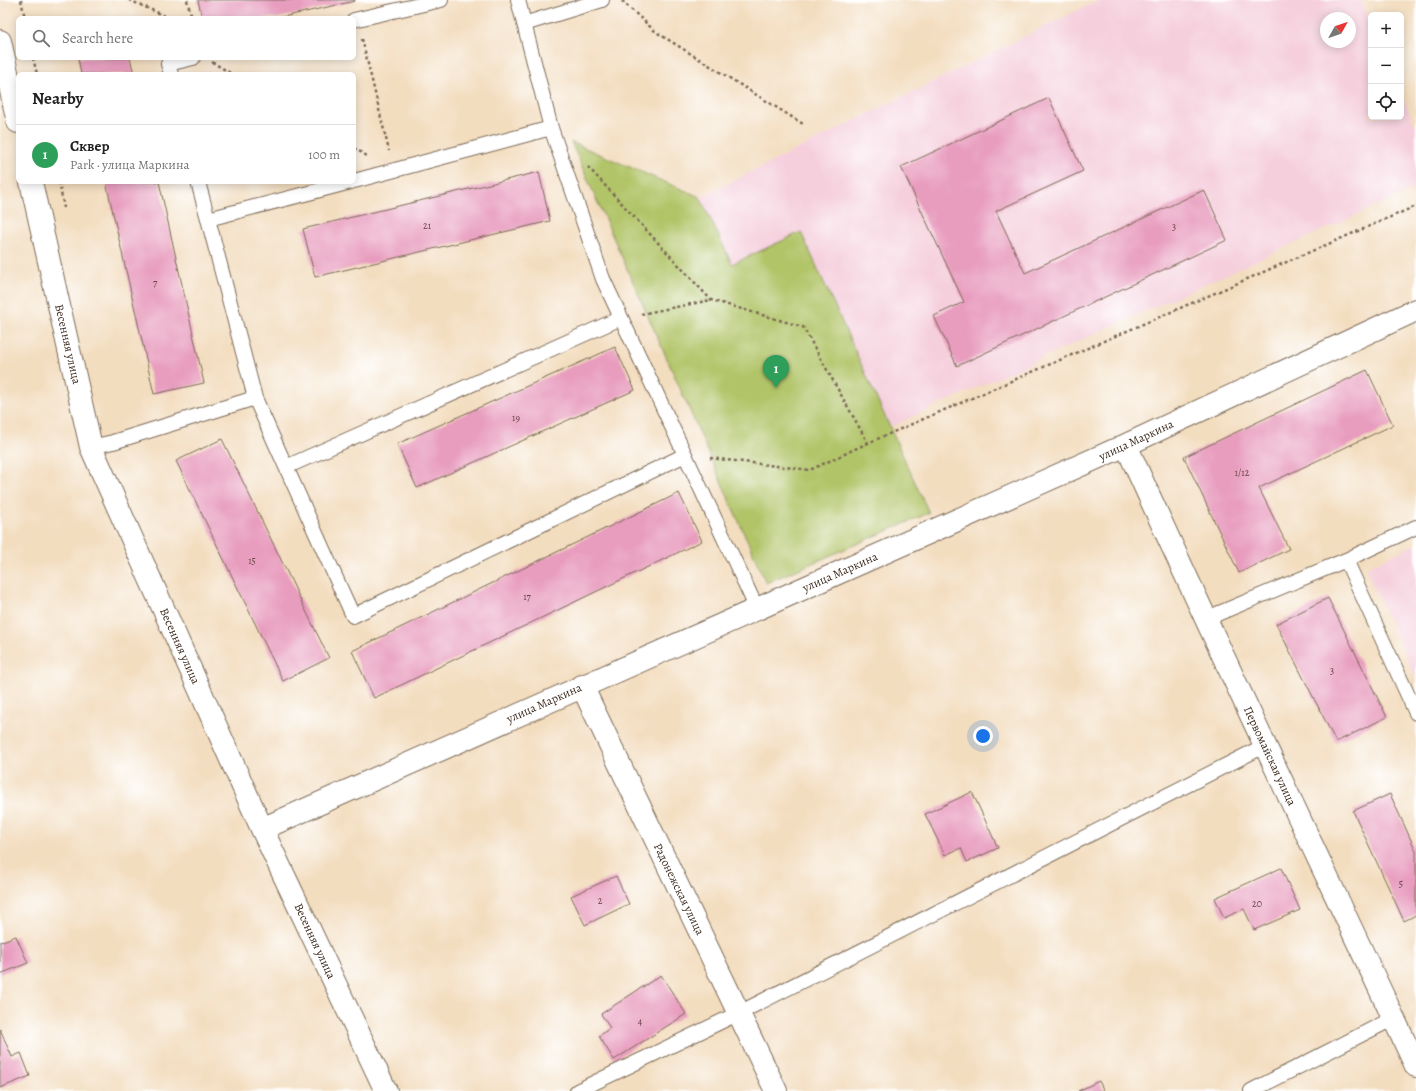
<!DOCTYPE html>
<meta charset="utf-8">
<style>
:root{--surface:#fff;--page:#f6f6f6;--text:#222;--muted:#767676;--line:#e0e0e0;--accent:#c8321e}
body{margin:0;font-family:Alegreya,serif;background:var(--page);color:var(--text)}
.controls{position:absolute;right:12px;top:12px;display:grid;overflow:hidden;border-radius:6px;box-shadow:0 2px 10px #0003}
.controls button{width:36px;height:36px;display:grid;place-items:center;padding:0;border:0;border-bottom:1px solid var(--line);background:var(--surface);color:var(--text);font:20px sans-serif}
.compass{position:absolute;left:1320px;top:12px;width:36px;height:36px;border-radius:50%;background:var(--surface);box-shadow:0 2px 10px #0003;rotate:50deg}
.you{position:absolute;left:983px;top:736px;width:14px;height:14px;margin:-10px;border:3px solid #fff;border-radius:50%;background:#1a73e8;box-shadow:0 0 0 6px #1a73e833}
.badge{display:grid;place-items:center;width:26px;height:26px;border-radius:50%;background:var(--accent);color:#fff;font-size:13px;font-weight:700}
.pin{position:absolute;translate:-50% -33px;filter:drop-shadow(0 1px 2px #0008)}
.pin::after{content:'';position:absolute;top:21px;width:14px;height:12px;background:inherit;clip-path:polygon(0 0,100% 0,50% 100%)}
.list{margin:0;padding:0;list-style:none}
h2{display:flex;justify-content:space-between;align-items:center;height:52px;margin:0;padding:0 16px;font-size:17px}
h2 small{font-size:13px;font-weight:400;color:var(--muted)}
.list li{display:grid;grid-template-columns:26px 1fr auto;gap:12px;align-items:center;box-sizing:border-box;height:60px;padding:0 16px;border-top:1px solid var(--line)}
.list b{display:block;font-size:15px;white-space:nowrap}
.list p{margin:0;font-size:13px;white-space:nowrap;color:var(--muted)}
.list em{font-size:13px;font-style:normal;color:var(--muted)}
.icon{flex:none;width:22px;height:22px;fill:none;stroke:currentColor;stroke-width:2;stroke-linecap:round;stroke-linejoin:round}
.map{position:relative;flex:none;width:1416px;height:1091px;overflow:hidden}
.search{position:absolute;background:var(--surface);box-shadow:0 2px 10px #0003;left:16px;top:16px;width:340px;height:44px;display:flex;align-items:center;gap:10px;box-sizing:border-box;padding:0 14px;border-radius:6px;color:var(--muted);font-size:15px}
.panel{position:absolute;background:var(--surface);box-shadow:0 2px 10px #0003;left:16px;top:72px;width:340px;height:112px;border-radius:6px}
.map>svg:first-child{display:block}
.built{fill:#f5cfdc;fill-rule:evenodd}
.green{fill:#b1c467;stroke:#767742}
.building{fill:#e89cbe}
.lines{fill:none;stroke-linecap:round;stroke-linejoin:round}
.lane-casing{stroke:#7b6956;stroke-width:16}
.street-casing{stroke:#7b6956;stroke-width:24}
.path{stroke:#7b6956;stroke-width:2.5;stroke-dasharray:3 3;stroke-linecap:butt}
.lane{stroke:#fff;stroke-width:14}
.street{stroke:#fff;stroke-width:22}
.labels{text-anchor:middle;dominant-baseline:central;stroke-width:3;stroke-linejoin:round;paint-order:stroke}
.number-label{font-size:10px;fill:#664646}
.street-label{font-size:12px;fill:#3b2a1e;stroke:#fff}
</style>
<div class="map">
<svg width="1416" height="1091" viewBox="0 0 1416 1091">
<rect width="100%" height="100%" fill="#fff"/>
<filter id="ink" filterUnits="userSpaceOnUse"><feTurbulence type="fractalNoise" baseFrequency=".025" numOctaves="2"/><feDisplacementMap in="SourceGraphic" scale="8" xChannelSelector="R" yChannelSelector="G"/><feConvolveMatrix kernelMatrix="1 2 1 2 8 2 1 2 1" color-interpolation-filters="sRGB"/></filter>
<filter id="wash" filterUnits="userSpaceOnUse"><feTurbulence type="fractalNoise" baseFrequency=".012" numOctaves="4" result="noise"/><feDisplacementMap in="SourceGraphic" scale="16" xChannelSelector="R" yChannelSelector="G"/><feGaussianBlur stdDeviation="0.9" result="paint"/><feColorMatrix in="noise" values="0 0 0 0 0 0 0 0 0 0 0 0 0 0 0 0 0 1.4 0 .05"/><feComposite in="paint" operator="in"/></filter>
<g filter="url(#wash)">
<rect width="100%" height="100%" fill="#f3ddbf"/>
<!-- built -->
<path class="built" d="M1098,0H1361L1371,23V117H1401V93L1416,128V188L890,427L801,232L732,264L701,197ZM1326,18H1350V42H1326Z
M1416,544V678L1365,568Z"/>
<!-- green -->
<path class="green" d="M571,142L700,197L732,264L801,232L929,513L766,583Z"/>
<g id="blocks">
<!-- building -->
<path class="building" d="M198,0H355V1L278,18H202Z
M78,58H130L134,74H81Z
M1049,98L1083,171L996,211L1025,273L1204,190L1227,240L957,366L934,316L964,302L901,167Z
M539,172L550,221L315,277L303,229Z
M106,182H159L204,383L154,394Z
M615,347L635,390L417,488L397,444Z
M1367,370L1393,425L1259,488L1289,549L1239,573L1184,457Z
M222,439L329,658L283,681L176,461Z
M679,493L702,541L374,698L352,651Z
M1328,598L1387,717L1336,742L1276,624Z
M972,792L998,848L967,862L961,848L945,855L925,814Z
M1390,794L1416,851V915L1404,921L1353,811Z
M1281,868L1300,910L1254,930L1244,909L1224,918L1215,898Z
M616,876L629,904L585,925L571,896Z
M16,936L28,963L0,974V942Z
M661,975L686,1014L614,1060L599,1036L610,1028L601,1014Z
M0,1029L12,1057L21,1053L30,1076L0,1088Z
M1099,1081L1104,1091H1078Z"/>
</g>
</g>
<g filter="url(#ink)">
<use href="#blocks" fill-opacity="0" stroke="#7b6956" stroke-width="1"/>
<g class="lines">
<!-- lane casing -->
<g class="lane-casing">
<path id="lane" d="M518,0L551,128L603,279L757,609
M354,20L441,0
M524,24L602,0
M171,74L168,64L193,58
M354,181L551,128
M198,182L208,219
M255,398L353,616L685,455
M91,447L113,442L255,398L208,219L351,182
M286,467L621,318
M1346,560L1416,713
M1205,619L1346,560L1416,527
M577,1091L739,1013L1266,745
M1251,1091L1394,1018"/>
</g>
<!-- street casing -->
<g class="street-casing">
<path id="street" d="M0,41L18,122
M31,182L91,447L262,829L386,1091
M1126,445C1220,653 1319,859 1416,1066
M582,686L776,1091
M262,829L1126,445L1416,310"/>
</g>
<!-- path -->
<path class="path" d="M21,0L25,18
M129,0L170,18
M187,0L192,18
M622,1L656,32L803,124
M362,39L389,151
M33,58L37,74
M212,62L232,74
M354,148L367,156
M588,167L711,300L803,327L868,443L1416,206
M59,182L64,208
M641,314L711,300
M710,458L810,470L868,443"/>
<!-- lane -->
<use href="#lane" class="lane"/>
<!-- street -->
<use href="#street" class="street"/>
</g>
</g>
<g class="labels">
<!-- number labels -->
<g class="number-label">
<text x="427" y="225">21</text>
<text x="1174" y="226">3</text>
<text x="155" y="282">7</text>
<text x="516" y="417">19</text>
<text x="1242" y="472">1/12</text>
<text x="252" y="560">15</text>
<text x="527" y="596">17</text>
<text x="1332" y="670">3</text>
<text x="1401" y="883">5</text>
<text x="600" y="900">2</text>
<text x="1257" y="903">20</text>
<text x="640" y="1021">4</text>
</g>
<!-- street labels -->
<g class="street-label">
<text transform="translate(68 344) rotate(77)">Весенняя улица</text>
<text transform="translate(1136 440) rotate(-25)">улица Маркина</text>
<text transform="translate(840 572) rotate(-24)">улица Маркина</text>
<text transform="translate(180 646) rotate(66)">Весенняя улица</text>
<text transform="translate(544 703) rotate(-24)">улица Маркина</text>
<text transform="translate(1270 756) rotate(65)">Первомайская улица</text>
<text transform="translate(679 889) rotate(64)">Радонежская улица</text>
<text transform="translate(315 941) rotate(65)">Весенняя улица</text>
</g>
</g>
</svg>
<div class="controls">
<button>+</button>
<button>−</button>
<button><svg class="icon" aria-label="locate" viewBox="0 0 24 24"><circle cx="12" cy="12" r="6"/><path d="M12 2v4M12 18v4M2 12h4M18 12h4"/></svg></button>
</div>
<svg class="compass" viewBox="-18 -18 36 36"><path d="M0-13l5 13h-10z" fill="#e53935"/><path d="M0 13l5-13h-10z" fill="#767676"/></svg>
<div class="you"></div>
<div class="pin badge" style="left:776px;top:388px;background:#2e9e5b">1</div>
<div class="search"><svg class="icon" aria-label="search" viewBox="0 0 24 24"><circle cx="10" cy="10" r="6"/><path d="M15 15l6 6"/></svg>Search here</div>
<section class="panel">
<h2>Nearby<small></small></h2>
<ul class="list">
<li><span class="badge" style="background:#2e9e5b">1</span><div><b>Сквер</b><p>Park · улица Маркина</p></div><em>100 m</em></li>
</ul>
</section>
</div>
